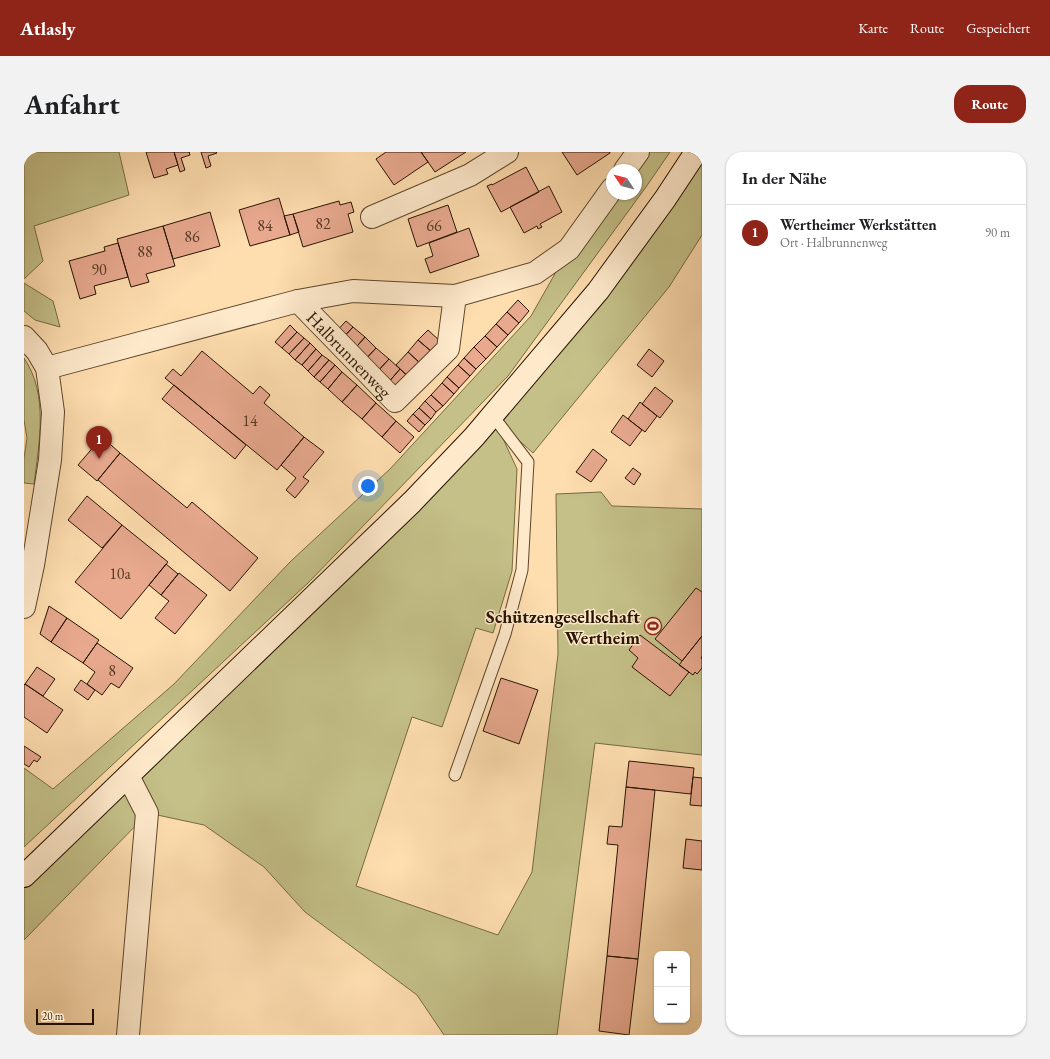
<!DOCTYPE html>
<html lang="de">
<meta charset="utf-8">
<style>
:root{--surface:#fff;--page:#f2f2f2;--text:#202124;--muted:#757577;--line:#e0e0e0;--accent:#8f2418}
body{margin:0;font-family:"EB Garamond",serif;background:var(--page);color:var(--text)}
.controls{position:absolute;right:12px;bottom:12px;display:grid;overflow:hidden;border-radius:8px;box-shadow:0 1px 3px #0004}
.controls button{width:36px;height:36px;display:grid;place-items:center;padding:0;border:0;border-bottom:1px solid var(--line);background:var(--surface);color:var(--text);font:20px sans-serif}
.compass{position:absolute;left:582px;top:12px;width:36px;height:36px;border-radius:50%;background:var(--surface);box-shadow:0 1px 3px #0004;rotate:305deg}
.scale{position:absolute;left:12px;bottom:10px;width:58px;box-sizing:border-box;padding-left:4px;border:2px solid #271400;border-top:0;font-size:11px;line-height:14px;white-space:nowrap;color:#271400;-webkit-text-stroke:3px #fee9cb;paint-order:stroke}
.you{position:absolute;left:344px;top:334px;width:14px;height:14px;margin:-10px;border:3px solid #fff;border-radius:50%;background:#1a73e8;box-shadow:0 0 0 6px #1a73e833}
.badge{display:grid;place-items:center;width:26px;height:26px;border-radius:50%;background:var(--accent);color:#fff;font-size:13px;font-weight:700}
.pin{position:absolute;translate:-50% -33px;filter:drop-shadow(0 1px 2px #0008)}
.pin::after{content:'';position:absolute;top:21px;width:14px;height:12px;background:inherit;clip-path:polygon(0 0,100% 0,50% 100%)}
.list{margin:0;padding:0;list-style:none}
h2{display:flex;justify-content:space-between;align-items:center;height:52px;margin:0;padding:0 16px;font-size:17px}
h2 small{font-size:13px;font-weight:400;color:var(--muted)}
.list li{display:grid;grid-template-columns:26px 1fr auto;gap:12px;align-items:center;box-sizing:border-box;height:56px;padding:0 16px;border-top:1px solid var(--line)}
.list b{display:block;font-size:15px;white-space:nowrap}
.list p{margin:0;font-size:13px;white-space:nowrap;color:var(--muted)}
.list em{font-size:13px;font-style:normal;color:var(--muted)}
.map{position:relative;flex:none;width:678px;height:883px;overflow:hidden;border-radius:16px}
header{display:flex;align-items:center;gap:24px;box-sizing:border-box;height:56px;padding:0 20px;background:var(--accent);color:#fff}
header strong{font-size:19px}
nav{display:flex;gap:22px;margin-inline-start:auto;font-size:14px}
.intro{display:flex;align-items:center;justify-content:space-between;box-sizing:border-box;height:96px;padding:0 24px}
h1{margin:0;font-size:28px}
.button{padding:10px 18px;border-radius:16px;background:var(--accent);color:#fff;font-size:14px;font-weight:700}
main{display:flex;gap:24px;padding:0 24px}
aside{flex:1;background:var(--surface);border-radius:16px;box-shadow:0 1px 3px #0004}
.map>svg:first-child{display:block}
.green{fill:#c4c088;stroke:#766a44}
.building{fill:#e8a98f;stroke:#271400}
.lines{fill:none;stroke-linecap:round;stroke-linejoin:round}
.service-casing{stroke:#5d462c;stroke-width:13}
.minor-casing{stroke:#5d462c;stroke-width:24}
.secondary-casing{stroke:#271400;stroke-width:24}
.service{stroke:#fee9cb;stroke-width:11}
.minor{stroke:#fee9cb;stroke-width:22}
.secondary{stroke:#fee9cb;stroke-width:22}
.labels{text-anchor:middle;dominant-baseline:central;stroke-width:3;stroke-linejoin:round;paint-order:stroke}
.number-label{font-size:16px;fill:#573924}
.street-label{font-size:18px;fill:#271400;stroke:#fee9cb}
.poi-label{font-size:18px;font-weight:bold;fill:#271400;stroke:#fee9cb;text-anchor:end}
</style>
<header>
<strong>Atlasly</strong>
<nav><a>Karte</a><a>Route</a><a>Gespeichert</a></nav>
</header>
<div class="intro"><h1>Anfahrt</h1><a class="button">Route</a></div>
<main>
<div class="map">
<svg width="678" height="883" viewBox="0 0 678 883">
<rect width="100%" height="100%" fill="#feddaf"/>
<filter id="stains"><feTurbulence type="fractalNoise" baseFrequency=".005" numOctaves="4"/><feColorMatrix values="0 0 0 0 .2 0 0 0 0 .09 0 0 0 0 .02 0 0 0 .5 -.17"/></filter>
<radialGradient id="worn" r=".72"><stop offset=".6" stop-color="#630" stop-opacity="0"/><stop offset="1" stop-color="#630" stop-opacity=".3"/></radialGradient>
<!-- green -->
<path class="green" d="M0,0H95L105,43L10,74L19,109L0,127Z
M614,0H646L622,35L484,224L285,430L0,695V616L29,637L150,532L266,410L366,317L507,164L545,97L588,42H612V18Z
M678,0V83L645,135L509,301L469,265L493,317L488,419L469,481L452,476L418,575L388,565L332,734L474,783L508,720L534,502L532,342L577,340L588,354L678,357V603L571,591L533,883H420L393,843L281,760L240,715L180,673L124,661L0,788V724L388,350Z
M0,131L29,149L36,175L11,168L0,159Z
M0,206C25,243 15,291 10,332L0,331V306L3,286L0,268Z"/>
<!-- building -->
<path class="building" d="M122,0H150L154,13L142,17L144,22L130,26Z
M150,0H166H165L166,3L157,6L161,18L156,20Z
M177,0H192L193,1L184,4L187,14L182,16Z
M362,0H397L404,10L370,33L352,7Z
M397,0H442L411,20Z
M538,0H586V1L553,23Z
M502,15L515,40L477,60L463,34L468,32V33Z
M525,34L538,60L516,72L518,75L514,77L513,74L500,81L486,55Z
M255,46L266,83L226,94L215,58Z
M315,49L316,53L327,50L330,60L324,62L329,80L279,95L269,62Z
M424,53L433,80L393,95L384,67Z
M186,60L196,94L149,107L139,74Z
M269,62L275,80L266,83L260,64Z
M139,74L151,114L122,122L125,130L107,135L93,87Z
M445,76L455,104L406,121L401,107L409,104L405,91Z
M94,91L104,125L70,134L72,142L56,147L45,109L81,99L80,95Z
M494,148L505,159L495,171L483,160Z
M483,160L495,171L484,183L472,172Z
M322,169L329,175L316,189L309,183Z
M472,172L484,183L473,195L461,184Z
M266,173L273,180L258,196L251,190Z
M329,175L341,185L328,200L316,189Z
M404,178L417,190L408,200L394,188Z
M273,180L280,186L265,202L258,196Z
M461,184L473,195L462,207L450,195Z
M341,185L352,196L339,210L328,200Z
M280,186L286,191L271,208L265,202Z
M394,188L408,200L397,212L384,200Z
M286,191L292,197L278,213L271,208Z
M450,195L462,207L452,217L440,206Z
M352,196L365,207L352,221L339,210Z
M292,197L298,203L284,219L278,213Z
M625,197L640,209L628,225L613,213Z
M178,199L229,242L236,234L246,243L240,251L280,285L253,318L141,226L149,217L157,224Z
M384,200L397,212L385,225L372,213Z
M298,203L305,208L290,225L284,219Z
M440,206L452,217L446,224L434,213Z
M365,207L376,217L363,232L352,221Z
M305,208L311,213L296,230L290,225Z
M311,213L318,220L304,237L296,230Z
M434,213L446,224L435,236L423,225Z
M376,217L383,224L370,238L363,232Z
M318,220L333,233L318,250L304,237Z
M423,225L435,236L430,242L418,231Z
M418,231L430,242L419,254L407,243Z
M150,233L222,293L211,307L138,247Z
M333,233L352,251L338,267L318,250Z
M631,235L649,249L636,266L618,252Z
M407,243L419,254L412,260L401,249Z
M401,249L412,260L407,267L395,256Z
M616,250L633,264L621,280L604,267Z
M352,251L372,269L358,285L338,267Z
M395,256L407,267L401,273L389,262Z
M389,262L401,273L395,280L383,269Z
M599,263L618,278L606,294L587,280Z
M372,269L390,285L376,301L358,285Z
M78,285L96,301L73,329L54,313Z
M280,285L300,300L279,325L285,329L271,346L262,338L272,326L257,313Z
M569,297L583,308L567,330L552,320Z
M96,301L163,356L168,350L234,406L206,439L74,328Z
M609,316L617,322L610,333L601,326Z
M63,344L98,373L78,396L44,368Z
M98,373L144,410L97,467L51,430Z
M142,412L154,422L137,443L125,433Z
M155,421L183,443L151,482L131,466L145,449L137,443Z
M672,436L678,440V484L658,509L631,487Z
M25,454L43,466L27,490L16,482Z
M43,466L75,488L59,511L27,490Z
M616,483L665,520L646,544L608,515L614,506L605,498Z
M678,484V504L677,506L678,507V516L673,522L671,520L669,523L655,513Z
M73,491L109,516L95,536L87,531L78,543L63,532L71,520L59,511Z
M13,515L31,527L19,544L1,532Z
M477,526L514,538L495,592L459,579Z
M57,528L71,538L64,548L50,538Z
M1,532L39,558L23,581L0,565V533Z
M0,594L17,605L13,610L10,608L5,615L0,612Z
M605,609L670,616L667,642L602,635Z
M669,625L678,626V654L666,653Z
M602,635L631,638L614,807L583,804L594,693L583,692L585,674L598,675Z
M662,687L678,689V718L659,716Z
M583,804L614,807L605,883L575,879Z"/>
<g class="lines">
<!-- service casing -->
<g class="service-casing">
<path id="service" d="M431,623L481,482L498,418L504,310L469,264"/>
</g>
<!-- minor casing -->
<g class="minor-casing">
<g id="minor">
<path d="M601,18L614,0"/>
<path d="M348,65L446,23L483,0"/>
<path id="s1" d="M274,149L371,249L424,197L431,144"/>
<path d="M0,185L13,199L23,216L29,260L26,308L9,413L0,455"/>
<path d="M23,216L274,149L329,139L431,144L511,121L545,97L588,37"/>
<path d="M104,624L123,661L104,883"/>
</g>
</g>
<!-- secondary casing -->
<g class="secondary-casing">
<path id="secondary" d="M0,724L388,350L450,285L574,139L641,47L672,0"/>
</g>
<!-- service -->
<use href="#service" class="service"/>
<!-- minor -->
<use href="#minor" class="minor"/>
<!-- secondary -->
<use href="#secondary" class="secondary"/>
</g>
<!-- icons -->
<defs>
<g id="stadium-ring" transform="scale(0.9)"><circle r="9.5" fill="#fee9cb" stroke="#8f2418" stroke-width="1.5"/><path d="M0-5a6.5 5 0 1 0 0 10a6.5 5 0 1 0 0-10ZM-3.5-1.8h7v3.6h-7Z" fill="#8f2418"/></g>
</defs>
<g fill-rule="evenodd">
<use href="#stadium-ring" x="629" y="474"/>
</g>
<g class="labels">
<!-- number labels -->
<g class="number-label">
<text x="299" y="71">82</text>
<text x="241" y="73">84</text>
<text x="410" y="73">66</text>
<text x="168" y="84">86</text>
<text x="121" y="99">88</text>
<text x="75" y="117">90</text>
<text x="226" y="268">14</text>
<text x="96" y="421">10a</text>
<text x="88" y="518">8</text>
</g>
<!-- street labels -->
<g class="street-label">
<text stroke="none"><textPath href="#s1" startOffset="74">Halbrunnenweg</textPath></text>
</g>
<!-- poi labels -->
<g class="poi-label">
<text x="616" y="464">Schützengesellschaft<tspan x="616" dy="21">Wertheim</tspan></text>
</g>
</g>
<rect width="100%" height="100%" filter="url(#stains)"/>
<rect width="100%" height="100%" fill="url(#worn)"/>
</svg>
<div class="controls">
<button>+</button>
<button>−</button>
</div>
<svg class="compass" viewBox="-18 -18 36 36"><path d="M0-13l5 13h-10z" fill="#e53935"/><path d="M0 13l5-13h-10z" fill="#757577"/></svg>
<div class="scale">20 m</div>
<div class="you"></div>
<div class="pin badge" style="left:75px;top:307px">1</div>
</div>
<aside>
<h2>In der Nähe<small></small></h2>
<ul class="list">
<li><span class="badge">1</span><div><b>Wertheimer Werkstätten</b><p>Ort · Halbrunnenweg</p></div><em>90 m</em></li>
</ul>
</aside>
</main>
